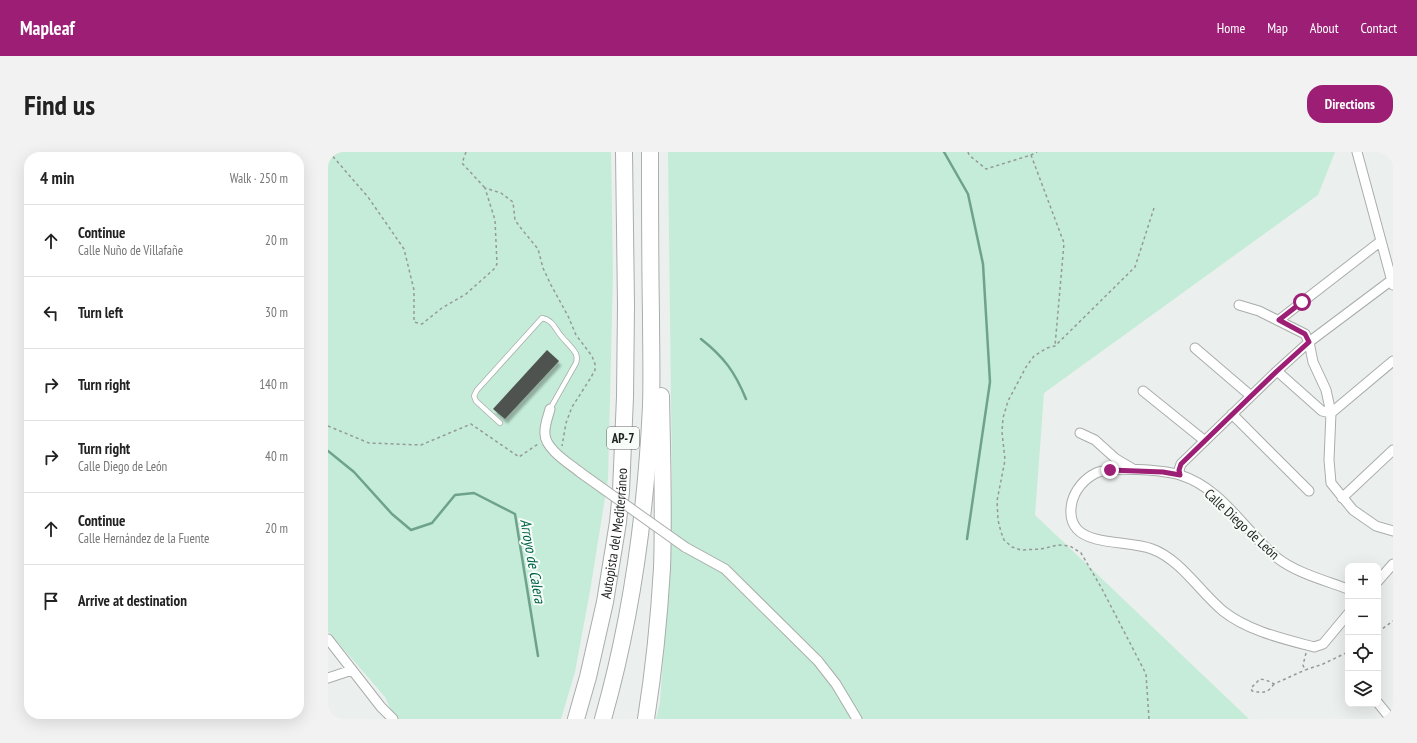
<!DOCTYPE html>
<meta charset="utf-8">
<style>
:root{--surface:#fff;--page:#f2f2f2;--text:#222;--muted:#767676;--line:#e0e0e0;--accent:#9c1f75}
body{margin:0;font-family:"PT Sans Narrow",sans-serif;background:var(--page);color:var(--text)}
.controls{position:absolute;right:12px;bottom:12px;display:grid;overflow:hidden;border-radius:8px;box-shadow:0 4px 16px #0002}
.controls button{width:36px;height:36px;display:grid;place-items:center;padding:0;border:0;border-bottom:1px solid var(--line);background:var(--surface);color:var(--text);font:20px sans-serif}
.stop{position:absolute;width:12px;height:12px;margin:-9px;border:3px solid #9c1f75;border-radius:50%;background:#fff}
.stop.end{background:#9c1f75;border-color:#fff;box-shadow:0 1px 4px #0008}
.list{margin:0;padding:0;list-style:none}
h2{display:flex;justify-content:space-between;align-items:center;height:52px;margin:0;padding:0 16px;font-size:17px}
h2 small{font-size:13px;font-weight:400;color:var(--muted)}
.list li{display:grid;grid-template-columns:26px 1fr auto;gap:12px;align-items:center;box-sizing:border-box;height:72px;padding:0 16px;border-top:1px solid var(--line)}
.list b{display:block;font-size:15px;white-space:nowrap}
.list p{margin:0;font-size:13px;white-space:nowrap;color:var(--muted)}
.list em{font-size:13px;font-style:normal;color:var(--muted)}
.icon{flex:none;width:22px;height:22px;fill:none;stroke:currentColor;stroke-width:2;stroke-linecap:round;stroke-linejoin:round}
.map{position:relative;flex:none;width:1065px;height:567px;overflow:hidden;border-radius:16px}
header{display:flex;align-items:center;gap:24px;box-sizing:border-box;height:56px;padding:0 20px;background:var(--accent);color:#fff}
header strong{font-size:19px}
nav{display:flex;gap:22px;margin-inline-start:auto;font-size:14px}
.intro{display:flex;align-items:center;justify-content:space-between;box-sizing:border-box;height:96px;padding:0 24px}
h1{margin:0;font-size:28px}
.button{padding:10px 18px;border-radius:16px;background:var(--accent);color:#fff;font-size:14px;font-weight:700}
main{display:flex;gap:24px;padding:0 24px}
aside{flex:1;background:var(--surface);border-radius:16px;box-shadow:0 4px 16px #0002}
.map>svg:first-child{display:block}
.green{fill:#c4ecd8}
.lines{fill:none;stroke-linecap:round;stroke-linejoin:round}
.stream{stroke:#6fa28b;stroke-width:2.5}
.building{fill:#4f5250;filter:url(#shadow)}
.lane-casing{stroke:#a9adab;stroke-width:6}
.street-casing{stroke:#a9adab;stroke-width:11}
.highway-casing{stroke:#a9adab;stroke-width:18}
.path{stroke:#959997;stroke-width:1.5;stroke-dasharray:3 3;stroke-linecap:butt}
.lane{stroke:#fff;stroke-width:4.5}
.street{stroke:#fff;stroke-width:9}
.highway{stroke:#fff;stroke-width:16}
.street-bridge-casing{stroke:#a9adab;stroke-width:11;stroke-linecap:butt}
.street-bridge{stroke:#fff;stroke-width:9}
.route{stroke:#9c1f75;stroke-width:5}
.labels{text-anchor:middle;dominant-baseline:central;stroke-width:4;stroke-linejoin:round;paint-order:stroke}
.shield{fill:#f8fdfa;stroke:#606361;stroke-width:1}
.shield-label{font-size:13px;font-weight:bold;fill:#1f2120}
.street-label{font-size:14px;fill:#1f2120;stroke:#f8fdfa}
.water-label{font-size:15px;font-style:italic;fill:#006446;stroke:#f8fdfa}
</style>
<header>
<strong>Mapleaf</strong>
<nav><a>Home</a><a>Map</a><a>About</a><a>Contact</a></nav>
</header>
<div class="intro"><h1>Find us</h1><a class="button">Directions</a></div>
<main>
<aside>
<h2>4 min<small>Walk · 250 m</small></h2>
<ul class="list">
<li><svg class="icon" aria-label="ahead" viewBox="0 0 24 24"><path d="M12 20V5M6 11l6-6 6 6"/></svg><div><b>Continue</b><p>Calle Nuño de Villafañe</p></div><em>20 m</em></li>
<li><svg class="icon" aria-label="left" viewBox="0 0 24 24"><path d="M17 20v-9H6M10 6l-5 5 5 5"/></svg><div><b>Turn left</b></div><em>30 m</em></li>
<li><svg class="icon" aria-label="right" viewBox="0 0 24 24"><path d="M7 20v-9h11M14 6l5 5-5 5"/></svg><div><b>Turn right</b></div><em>140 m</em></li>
<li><svg class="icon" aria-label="right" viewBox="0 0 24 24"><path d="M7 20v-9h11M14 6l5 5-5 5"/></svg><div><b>Turn right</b><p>Calle Diego de León</p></div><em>40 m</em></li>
<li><svg class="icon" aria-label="ahead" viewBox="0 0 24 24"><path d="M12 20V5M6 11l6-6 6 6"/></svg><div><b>Continue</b><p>Calle Hernández de la Fuente</p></div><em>20 m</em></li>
<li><svg class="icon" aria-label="arrive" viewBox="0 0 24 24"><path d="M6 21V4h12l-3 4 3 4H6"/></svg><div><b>Arrive at destination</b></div></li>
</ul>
</aside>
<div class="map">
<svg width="1065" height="567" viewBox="0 0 1065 567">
<defs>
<filter id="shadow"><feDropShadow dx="2.5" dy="4.5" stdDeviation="1" flood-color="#0004"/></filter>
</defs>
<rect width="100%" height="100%" fill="#ebefed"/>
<!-- green -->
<path class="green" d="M0,0H283L285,122L280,327L262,439L247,520L233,567H67L57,545L0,479Z
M340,0H1007L990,43L716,241L707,363L921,567H328L332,550L341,423L344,326Z"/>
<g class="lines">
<!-- stream -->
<path class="stream" d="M616,0L640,42L655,112L662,230L639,387
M373,187C396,205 407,220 418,247
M0,299L26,320L64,362L83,378L104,371L127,343L146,341L187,362L210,504"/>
</g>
<!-- building -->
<path class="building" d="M219,198L231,209L177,267L165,257Z"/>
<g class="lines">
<!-- lane casing -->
<g class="lane-casing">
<path id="lane" d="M172,271L148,249L146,244L149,238L214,166C225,168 227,177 234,185C238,190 245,196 248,202C249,205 249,208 248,211L222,257"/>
</g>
<!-- street casing -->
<g class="street-casing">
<path id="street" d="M1029,0L1065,133
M911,153L931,159L977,182L981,190L985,210L998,238L1003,261L1001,308L1003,331L1025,358L1048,374L1065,379
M951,168L1053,89
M867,196L923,244
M949,219L994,259L1003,261L1065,209
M815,239L877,289
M222,257C220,265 216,274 217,282C217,297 242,312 253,321
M904,262L981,339
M752,281L767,288L788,307L805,317
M852,323L851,318L853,312L949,219L981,190L1065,127
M1014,346L1065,298
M357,395L397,417L490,509L508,532L529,567
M1050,429L1065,412
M1020,437C996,428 968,421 948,405C916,378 894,336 852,323C836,318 782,314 768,321C756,327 747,338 744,350C742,359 742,369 749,377C763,393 803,389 824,397C852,407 872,440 895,459C920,479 956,487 986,495L995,492L1020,462
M0,487L53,555L65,567
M0,526L24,518
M1050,551L1063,567"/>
</g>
<!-- highway casing -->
<g class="highway-casing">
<g id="highway">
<path id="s1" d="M248,567L260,525L277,450L290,370L293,339L297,245L298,154L296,0"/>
<path d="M275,567C304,465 318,360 323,254C324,224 323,193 323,163C322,109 322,54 322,0"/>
<path d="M318,567C326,517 331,467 334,416C336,359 334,301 333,244"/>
</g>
</g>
<!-- path -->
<path class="path" d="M1,0L40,45L76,97L86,138V170L94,172L114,156L138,142L166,117L169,112L167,68L157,36L173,41L185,50L187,68L192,75L210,97L215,116L223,133L240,164L248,183L264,204L267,212V218L262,227L244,255L238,271L234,294
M138,0L134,11L157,36
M640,0L641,3L658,17L703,3L709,0
M703,3L736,91L727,194
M0,274L41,291L93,293L143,272L191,305L210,292
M1050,480L1065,469
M978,501L975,513L977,518L995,512L1020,500
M946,532C939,542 935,541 924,539L923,536L932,527L938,528L946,532L977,518
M821,567L818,522L773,435L753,401L742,394L730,393L713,397L693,398L684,395L676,388L673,380L670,368L669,349L677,308L674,280L675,266L680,249L698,215L706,204L719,196L727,194L807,115L826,56"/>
<!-- lane -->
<use href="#lane" class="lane"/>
<!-- street -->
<use href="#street" class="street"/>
<!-- highway -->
<use href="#highway" class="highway"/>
<!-- street-bridge casing -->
<g class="street-bridge-casing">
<path id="street-bridge" d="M253,321L357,395"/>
</g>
<!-- street-bridge -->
<use href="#street-bridge" class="street-bridge"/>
</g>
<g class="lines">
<!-- route -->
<path class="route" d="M782,318L835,320L852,323L851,318L853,312L949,219L981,190L977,182L951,168L974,150"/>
</g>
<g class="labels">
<!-- shield labels -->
<rect class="shield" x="279" y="275" width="32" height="22" rx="3"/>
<g class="shield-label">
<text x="295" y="286">AP-7</text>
</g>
<!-- street labels -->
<g class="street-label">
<text transform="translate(914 372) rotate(43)">Calle Diego de León</text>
<text stroke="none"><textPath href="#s1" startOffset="190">Autopista del Mediterráneo</textPath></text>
</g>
<!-- water labels -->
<g class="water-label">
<text transform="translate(205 409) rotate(80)">Arroyo de Calera</text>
</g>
</g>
</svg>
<div class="controls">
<button>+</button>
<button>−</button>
<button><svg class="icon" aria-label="locate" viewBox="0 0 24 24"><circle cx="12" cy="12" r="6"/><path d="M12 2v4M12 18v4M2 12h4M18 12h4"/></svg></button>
<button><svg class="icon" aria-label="layers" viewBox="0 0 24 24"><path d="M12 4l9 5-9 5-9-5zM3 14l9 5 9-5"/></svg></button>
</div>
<div class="stop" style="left:974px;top:150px"></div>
<div class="stop end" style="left:782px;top:318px"></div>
</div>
</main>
